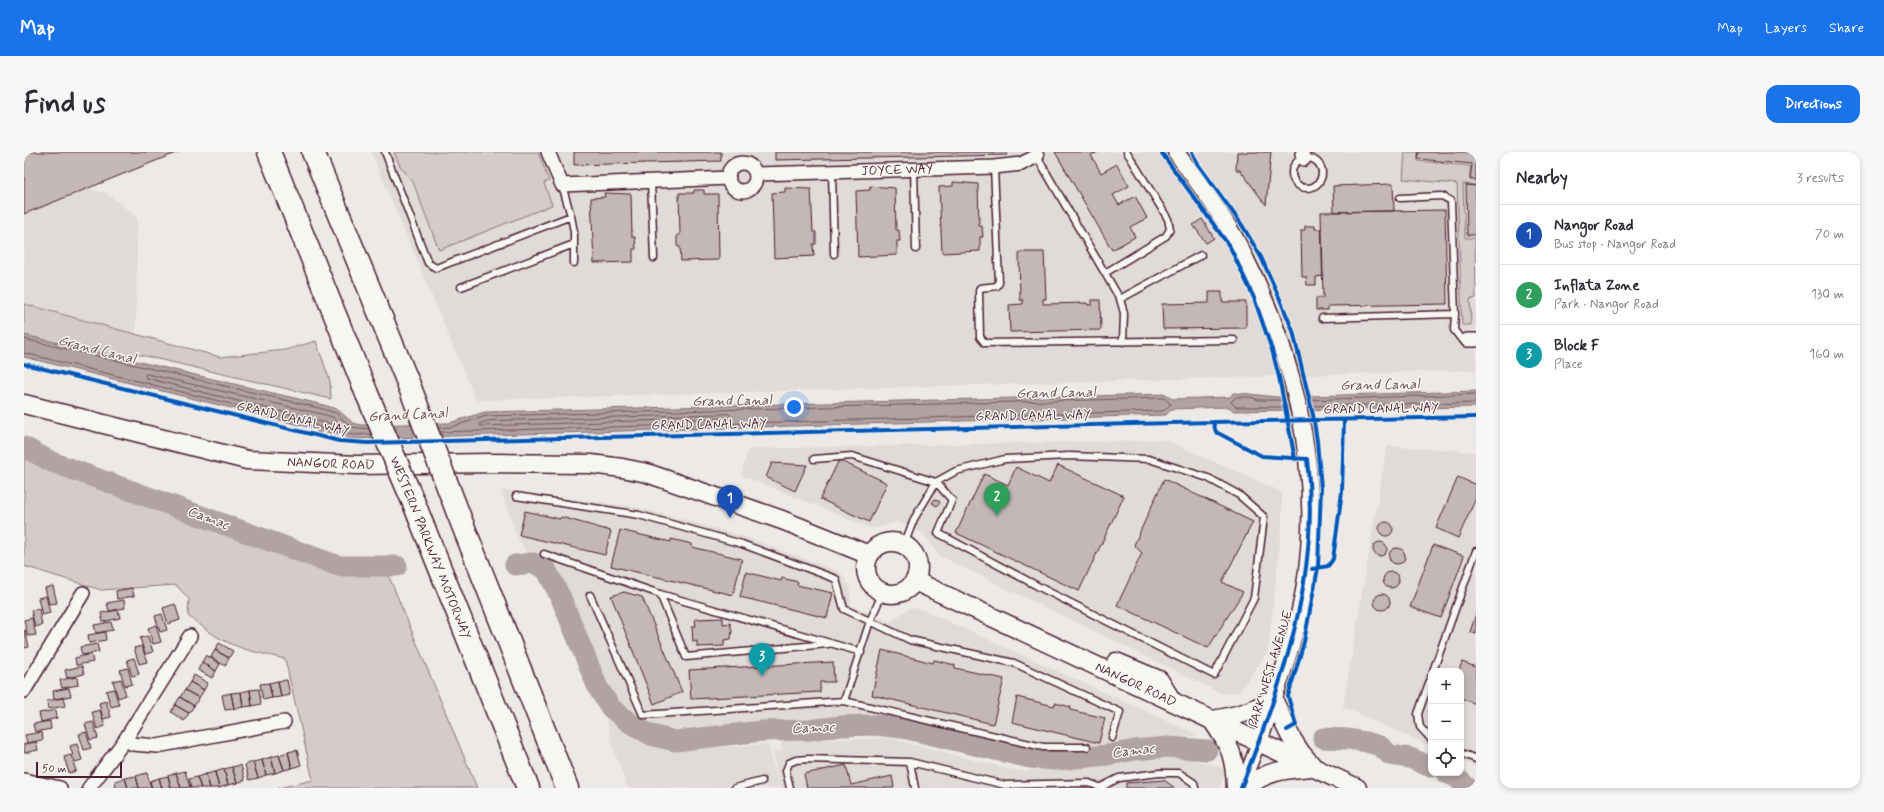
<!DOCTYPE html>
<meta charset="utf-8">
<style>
:root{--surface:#fff;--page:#f7f7f7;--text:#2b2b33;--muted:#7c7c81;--line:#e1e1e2;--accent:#1a73e8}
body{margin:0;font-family:Mynerve,sans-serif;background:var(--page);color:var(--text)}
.controls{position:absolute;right:12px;bottom:12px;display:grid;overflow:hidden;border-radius:8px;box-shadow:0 2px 6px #0003}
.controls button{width:36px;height:36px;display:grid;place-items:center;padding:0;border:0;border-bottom:1px solid var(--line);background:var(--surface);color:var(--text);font:20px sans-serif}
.scale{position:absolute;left:12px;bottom:10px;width:86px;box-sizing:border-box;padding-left:4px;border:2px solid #4a1f2b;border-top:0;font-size:11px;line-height:14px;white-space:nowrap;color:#4a1f2b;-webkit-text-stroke:3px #f6f6f2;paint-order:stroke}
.you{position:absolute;left:770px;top:255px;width:14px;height:14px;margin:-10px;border:3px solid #fff;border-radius:50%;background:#1a73e8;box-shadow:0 0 0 6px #1a73e833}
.badge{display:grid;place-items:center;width:26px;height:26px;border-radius:50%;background:var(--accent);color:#fff;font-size:13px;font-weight:700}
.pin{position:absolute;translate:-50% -33px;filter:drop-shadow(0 1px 2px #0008)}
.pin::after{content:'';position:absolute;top:21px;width:14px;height:12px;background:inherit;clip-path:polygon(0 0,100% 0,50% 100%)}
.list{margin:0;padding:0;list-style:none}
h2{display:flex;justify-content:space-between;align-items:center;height:52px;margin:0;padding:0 16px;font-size:17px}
h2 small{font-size:13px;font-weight:400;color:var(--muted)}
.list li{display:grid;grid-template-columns:26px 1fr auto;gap:12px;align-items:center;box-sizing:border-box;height:60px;padding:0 16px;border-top:1px solid var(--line)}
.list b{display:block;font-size:15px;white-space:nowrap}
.list p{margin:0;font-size:13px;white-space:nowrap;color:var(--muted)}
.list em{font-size:13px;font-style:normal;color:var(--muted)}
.icon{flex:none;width:22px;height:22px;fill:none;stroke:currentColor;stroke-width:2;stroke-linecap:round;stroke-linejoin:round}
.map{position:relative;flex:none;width:1452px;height:636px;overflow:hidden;border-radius:12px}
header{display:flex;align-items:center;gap:24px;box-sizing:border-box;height:56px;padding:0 20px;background:var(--accent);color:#fff}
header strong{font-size:19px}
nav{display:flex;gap:22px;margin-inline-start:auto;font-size:14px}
.intro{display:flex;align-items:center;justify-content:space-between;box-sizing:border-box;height:96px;padding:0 24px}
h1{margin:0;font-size:28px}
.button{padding:10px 18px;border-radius:12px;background:var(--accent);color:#fff;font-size:14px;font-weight:700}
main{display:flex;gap:24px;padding:0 24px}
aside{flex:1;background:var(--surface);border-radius:12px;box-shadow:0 2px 6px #0003}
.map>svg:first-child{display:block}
.built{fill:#e0dad8}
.green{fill:#d4cbca;stroke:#8f757a}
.water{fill:#b1a2a3;stroke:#886e73}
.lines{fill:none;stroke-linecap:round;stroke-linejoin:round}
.shore{stroke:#73535b;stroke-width:1}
.river{stroke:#b1a2a3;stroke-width:21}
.building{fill:#c4b7b7;stroke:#4a1f2b}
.service-casing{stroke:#4a1f2b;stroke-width:9}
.minor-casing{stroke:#4a1f2b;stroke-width:16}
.tertiary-casing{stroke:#4a1f2b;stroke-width:19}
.secondary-casing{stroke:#4a1f2b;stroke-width:21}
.motorway-casing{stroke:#4a1f2b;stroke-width:25}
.service{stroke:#f6f6f2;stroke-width:6}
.minor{stroke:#f6f6f2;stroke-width:13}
.tertiary{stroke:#f6f6f2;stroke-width:16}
.secondary{stroke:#f6f6f2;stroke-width:18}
.motorway{stroke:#f6f6f2;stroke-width:22}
.motorway-bridge-casing{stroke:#4a1f2b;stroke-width:25;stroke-linecap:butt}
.motorway-bridge{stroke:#f6f6f2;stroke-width:22}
.cycleway-casing{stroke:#f6f6f2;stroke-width:6}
.cycleway{stroke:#0057b8;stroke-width:4}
.labels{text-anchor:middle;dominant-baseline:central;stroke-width:3;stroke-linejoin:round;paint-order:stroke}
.street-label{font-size:13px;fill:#4a1f2b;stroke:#f6f6f2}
.water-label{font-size:14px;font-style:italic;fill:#6e4d55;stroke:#f6f6f2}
</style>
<header>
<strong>Map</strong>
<nav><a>Map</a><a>Layers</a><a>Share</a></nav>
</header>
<div class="intro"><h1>Find us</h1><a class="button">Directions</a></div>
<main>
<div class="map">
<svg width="1452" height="636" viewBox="0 0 1452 636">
<rect width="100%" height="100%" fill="#ece9e6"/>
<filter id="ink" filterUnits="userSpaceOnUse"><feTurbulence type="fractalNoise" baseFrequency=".025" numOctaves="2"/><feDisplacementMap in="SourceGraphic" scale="8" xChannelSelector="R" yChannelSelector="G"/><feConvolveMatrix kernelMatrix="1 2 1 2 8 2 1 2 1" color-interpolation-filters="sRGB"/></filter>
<g filter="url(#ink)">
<!-- built -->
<path class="built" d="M0,0L41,31L82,41L113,65L112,182L0,152Z
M347,0H1452V218L452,248Z
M1141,288L1258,340V371L1244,499L1215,540L1199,542L914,403L899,381L873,370L849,377L717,323L724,297Z
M1363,294L1452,300V615L1437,609V519H1407V595L1319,555Z
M477,338L612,355L715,383L816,420L826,435L827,453L866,470L886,456L897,457L1174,583L1099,596L1032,603L858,568L637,578L614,566L588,548L528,416L520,407L504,403L491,380Z
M582,567L632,593L652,598L744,592L755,636H604L589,596Z
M865,586L984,617L1002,619L1075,614L1143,604L1166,607L1202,617L1196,636H756L749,600L758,599L757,589Z"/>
<!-- green -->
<path class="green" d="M370,0H514L525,29L520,31L528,53L415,98L389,30L376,14Z
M1381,0H1394V9L1446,14V28L1452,29V33L1439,32L1441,86H1451L1452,146L1446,147L1447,173H1438L1433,32L1379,27Z
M0,152L196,205L261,198L292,189L306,229L307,247L112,202L103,208L0,183Z
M0,300L10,302L23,312L301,413L315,417H370L364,422L453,636H255L289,628L261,507C242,502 221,499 203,490C189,484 176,472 164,464L165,447L152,433L77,438L0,414Z"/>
<!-- water -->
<path class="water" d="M0,183L296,252L313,257L329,271L337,273L425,271L461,260L1142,242L1148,247L1206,245L1209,241C1225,241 1238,244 1254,245L1452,239V255L1210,259L1205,255L1147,257L1142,263L329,287L299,279L294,281L292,277L0,205Z"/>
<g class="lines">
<!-- shore -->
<path class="shore" d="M0,187L295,256L312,261L327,275L345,277
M0,201L292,273L296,276L329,283L347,282
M123,222L293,261L309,265L314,272L312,273L298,270L122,226L121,223Z
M1263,248H1234L1227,245H1212L1207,250L1212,255H1265
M1282,248L1452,242
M1283,254L1452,251
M705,262L707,264L705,266L457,274L455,272L463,269Z
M414,276L427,275L462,264L1140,246L1147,252L1139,259L416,280"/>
<!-- river -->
<path class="river" d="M0,295L28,310L301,409L315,414H373
M491,413L509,411L522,417L537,446L574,536L587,556L606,571L627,583L651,589L738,579L785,578L817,574L851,573L879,576L1006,606L1032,608L1084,603L1111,598L1143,595L1183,598
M1299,586L1324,587L1342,590L1356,594L1366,603L1386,606L1407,615
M1422,621L1432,625L1444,636"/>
</g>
<!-- building -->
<path class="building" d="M0,0H154L0,62Z
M550,0H697V9L550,13Z
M751,0H983V3L751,8Z
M1031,0H1074L1067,3L1077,21L1093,12L1105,34L1089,43L1095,53L1111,44L1123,66L1106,75L1111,85L1088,98Z
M1213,0H1247L1242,53L1216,18H1212Z
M1395,0H1452V28L1446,27L1448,12L1394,7Z
M929,30L954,32L955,74H958L959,85H956V99L918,101L915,35L929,34Z
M1369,32L1370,59L1310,60L1309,34Z
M1442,33L1452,34V83H1443Z
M846,34L871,36L872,78H875L876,89H873V103L834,105L832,39L846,38Z
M761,36L787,37L789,80H792V92H789L790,104L750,106L748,41L761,40Z
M670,38H680V42H694L695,108L657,109L656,95L653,94V83H656L655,41H670Z
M580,41L607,42L608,85H611L612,97H609V110L570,111L567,46L581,45Z
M1421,58L1423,152L1304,154V158H1292V146H1299L1297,60Z
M1178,67L1190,86L1182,91L1169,73Z
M1281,74H1291V77H1298L1299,124L1292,125V133H1283L1282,125H1278L1277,78H1281Z
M995,100H1020L1022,147H1019V152L1063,151L1064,153H1068V148H1076L1077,178L986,180L985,153L999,152V148H996Z
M1185,140H1198V150H1222V176L1139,177L1138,152L1185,151Z
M815,308L863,331L845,370L796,347Z
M748,311L783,313L771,339L742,325Z
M1034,313L1100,344L1055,439L932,381L960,322L984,333L992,315L1025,331Z
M1434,325L1452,333V346L1434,386L1412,376Z
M1140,327L1229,370L1198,430L1219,440L1184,496L1093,453L1118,401L1110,393Z
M911,347L916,350L913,354L908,351Z
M501,359L536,367L537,365L587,379L581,403L495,383Z
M1355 377a7 7 0 1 1 14 0a7 7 0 1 1-14 0Z
M596,378L647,390V387L668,392V395L718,407L709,443L587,414Z
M1349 397a7 7 0 1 1 14 0a7 7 0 1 1-14 0Z
M1409,393L1440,404L1417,466L1386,455Z
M1365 404a8 8 0 1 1 16 0a8 8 0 1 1-16 0Z
M1359 428a8 8 0 1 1 16 0a8 8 0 1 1-16 0Z
M722,420L757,429L758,426L774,430L773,433L809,441L803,466L716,445Z
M29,434L33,451L25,452L21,436Z
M108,436L110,444L93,447L92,439Z
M600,440L618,445L658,540L630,552L587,444Z
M1350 450a8 8 0 1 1 16 0a8 8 0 1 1-16 0Z
M22,444L26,461L18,463L14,446Z
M100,448L101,456L85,459L83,451Z
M151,452L156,468L144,472L139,456Z
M15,457L18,473L11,475L7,458Z
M94,458L96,466L79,470L77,461Z
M138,462L143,478L136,480L131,464Z
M1452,462V482L1446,480Z
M8,466L12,483L4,484L0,468Z
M699,466V472L706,471L708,479L707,487L700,488V494L673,495V489L669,490L668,474H672L671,467Z
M87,470L89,478L72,481L70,473Z
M132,473L137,490L129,492L124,476Z
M1,478L5,495L0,496V479Z
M81,480L82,488L65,491L64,483Z
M124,484L129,500L121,502L116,486Z
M195,491L209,499L205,506L191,498Z
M73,492L75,500L58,503L56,495Z
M118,494L123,510L115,512L110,496Z
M191,498L205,506L201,514L187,505Z
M858,498L909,511L910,508L931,513V516L980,527L969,572L848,543Z
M67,502L69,510L52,513L51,506Z
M182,503L196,512L192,519L178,510Z
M110,506L115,522L108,524L103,508Z
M178,510L192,519L188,526L174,518Z
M809,510L810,530H796V540L667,547L665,518Z
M1438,510L1452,515V552L1437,546V519H1435Z
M58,514L60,522L43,526L41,518Z
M104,516L108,532L101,534L96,518Z
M170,523L184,531L180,538L166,530Z
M53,525L54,533L38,536L36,528Z
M97,527L102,543L94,546L89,529Z
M263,528L266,543L257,545L254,529Z
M254,529L257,545L248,546L245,531Z
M166,530L180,538L175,546L161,538Z
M245,531L248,546L239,548L236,532Z
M45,536L47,544L30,547L29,539Z
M90,537L95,553L87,555L82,539Z
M235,537L237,552L228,554L226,538Z
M161,538L175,546L170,554L156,545Z
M226,538L228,554L219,555L217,540Z
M217,540L219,555L210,557L207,541Z
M207,541L210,557L201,558L198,543Z
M156,545L170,554L165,561L151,553Z
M993,545L1030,554L1031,551L1047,555L1046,558L1081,566L1075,591L988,570Z
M39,546L41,554L24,557L23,549Z
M82,549L87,565L79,567L75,551Z
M151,553L165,561L160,569L147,560Z
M32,558L33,566L17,570L15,561Z
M76,558L81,574L73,577L68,560Z
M26,569L27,577L11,580L9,572Z
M69,570L74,586L66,588L61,572Z
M18,580L19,588L3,591L1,583Z
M62,580L67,596L60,598L55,582Z
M12,590L14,598L0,601V592Z
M53,592L58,608L51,610L46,594Z
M273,598L277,613L268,616L264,600Z
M264,600L268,616L260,618L255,603Z
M47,603L52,619L45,621L40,605Z
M255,603L260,618L251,621L247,605Z
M247,605L251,621L242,623L238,608Z
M238,608L242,623L234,626L229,610Z
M229,610L234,626L225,628L221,613Z
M217,613L221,628L213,631L208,615Z
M822,613L827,633L868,624L870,636H783L780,622Z
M208,615L213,631L204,633L200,617Z
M200,617L204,633L195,636L191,620Z
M161,619L166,635L157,636L152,621Z
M191,620L195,636H186L182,622Z
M123,621L127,636H115L112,624Z
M152,621L157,636H147L144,624Z
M182,622L186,636H177L173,625Z
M112,624L115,636H104L101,626Z
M144,624L147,636H138L135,626Z
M173,625L177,636H167L165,627Z
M101,626L104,636H92L91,629Z
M135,626L138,636H128L126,629Z
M1140,628L1151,636H1102V631Z"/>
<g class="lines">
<!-- service casing -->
<g class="service-casing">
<path id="service" d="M361,0L404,111L412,116L547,64L538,33
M1012,3L1096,147L1100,161L1099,190
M1268 21a15 15 0 1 1 30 0a15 15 0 1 1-30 0Z
M970,15L975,131L973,134L956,136L955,139L956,185L961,191L1210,188
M890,17L892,97
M808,20L810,102
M627,29L630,106
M1376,46L1418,44L1427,49L1431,162
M547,64L550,80V111
M1081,121L1142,84L1146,77L1144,67L1103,0
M437,135L550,92
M1096,147L1177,103
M1298,166L1431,162L1430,178L1437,187L1443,188
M790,307L828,304L912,330L928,348L914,381L1021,438L1190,523L1230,446L1240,365L1215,343L1184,326L1125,307L1045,304L981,307L932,319L912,330L890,367L880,393
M492,344L615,363L718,392L812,427L820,457L886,488L990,511L1096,560L1088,586
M520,402L636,442L837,500
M636,442L662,505L804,492
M566,443L619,563L820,549L1019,595H1063
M1409,519L1452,399
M1407,525L1394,562L1396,575L1407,587
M820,549L846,469L859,440
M1437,601L1452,607
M886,610L891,636
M1077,635L1095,626L1135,621H1155L1170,631L1171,636
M711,636L738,629
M766,636L762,619L765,611L772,608L784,607L886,610L981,633L1065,631L1078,636"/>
</g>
<!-- minor casing -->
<g class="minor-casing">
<g id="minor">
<path d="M524,0L538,33L705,26"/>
<path d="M1278,2L1280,7"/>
<circle cx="718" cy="25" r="14"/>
<path id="s1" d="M732,22L970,15L997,12L1013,4"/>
<path d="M1443,188H1452"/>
<path d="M0,539L59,441"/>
<path d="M101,588L109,592L133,594L260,570"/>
<path d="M0,628L36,636"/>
<path d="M65,636L101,588L166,484"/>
<path d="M1217,636L1235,590"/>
</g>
</g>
<!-- tertiary casing -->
<g class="tertiary-casing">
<path id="tertiary" d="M1152,0C1173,30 1198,61 1215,94C1268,194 1298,313 1282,426C1274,482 1253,536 1235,590"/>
</g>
<!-- secondary casing -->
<g class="secondary-casing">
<g id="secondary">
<path id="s2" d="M0,252L223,308L333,313L465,311L567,312L598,316L623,321L758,368L845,403"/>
<circle cx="868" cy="416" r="26"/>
<path id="s3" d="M891,429L1333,636"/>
<path d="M1092,510L1135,528L1148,549"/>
<path d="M1188,568C1213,564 1228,560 1249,547C1260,570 1268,594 1287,612"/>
<path d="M1188,568C1206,594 1211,603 1212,636"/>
<path d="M1223,636C1240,618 1266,617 1289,615"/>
</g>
</g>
<!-- motorway casing -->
<g class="motorway-casing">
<path id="motorway" d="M245,0L343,242
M289,0L385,233
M389,349L504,636
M434,361L543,636"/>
</g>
<!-- service -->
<use href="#service" class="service"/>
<!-- minor -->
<use href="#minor" class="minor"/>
<!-- tertiary -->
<use href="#tertiary" class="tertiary"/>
<!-- secondary -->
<use href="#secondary" class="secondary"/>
<!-- motorway -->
<use href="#motorway" class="motorway"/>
<!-- motorway-bridge casing -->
<g class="motorway-bridge-casing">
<path id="motorway-bridge" d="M385,233L434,361
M343,242L389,349"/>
</g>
<!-- motorway-bridge -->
<use href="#motorway-bridge" class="motorway-bridge"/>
<!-- cycleway casing -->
<g class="cycleway-casing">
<path id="cycleway" d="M1137,0L1206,95L1230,146L1248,198L1255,225L1271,307
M1168,0L1173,11L1218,73L1237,105L1255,145L1269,179L1289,263L1293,289L1297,336L1294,416L1280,490L1264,544L1272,573L1263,578
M0,212L315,289L343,291L1189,270L1452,265
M1189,270L1192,280L1238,304L1283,307C1297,424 1259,528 1217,636
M1288,417L1304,414L1309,407L1318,340L1320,268"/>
</g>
<!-- cycleway -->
<use href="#cycleway" class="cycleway"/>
</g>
</g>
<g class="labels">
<!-- street labels -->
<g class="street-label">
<text stroke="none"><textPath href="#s1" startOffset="141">JOYCE WAY</textPath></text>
<text transform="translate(1357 257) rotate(-1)">GRAND CANAL WAY</text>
<text transform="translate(1009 264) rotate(-1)">GRAND CANAL WAY</text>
<text transform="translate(269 267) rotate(13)">GRAND CANAL WAY</text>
<text transform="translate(685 273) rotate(-1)">GRAND CANAL WAY</text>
<text stroke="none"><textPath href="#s2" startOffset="314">NANGOR ROAD</textPath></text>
<text transform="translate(406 396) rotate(68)">WESTERN PARKWAY MOTORWAY</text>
<text transform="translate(1247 517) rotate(-73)">PARK WEST AVENUE</text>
<text stroke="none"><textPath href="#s3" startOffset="244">NANGOR ROAD</textPath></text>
</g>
<!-- water labels -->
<g class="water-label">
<text transform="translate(73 198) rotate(14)">Grand Canal</text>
<text transform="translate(1356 233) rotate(-1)">Grand Canal</text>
<text transform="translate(1032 241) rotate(-1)">Grand Canal</text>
<text transform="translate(708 249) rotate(-1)">Grand Canal</text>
<text transform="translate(384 263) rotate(-3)">Grand Canal</text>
<text transform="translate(184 366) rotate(20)">Camac</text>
<text transform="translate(789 576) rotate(-3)">Camac</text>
<text transform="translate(1109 599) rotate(-7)">Camac</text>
</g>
</g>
</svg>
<div class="controls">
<button>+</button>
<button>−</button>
<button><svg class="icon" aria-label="locate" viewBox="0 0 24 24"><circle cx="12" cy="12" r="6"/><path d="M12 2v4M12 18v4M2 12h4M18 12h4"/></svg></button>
</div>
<div class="scale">50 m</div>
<div class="you"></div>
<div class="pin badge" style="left:706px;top:366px;background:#1a4fb4">1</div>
<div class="pin badge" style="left:973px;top:364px;background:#2e9e5b">2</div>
<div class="pin badge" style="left:738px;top:524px;background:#0f9aa8">3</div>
</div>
<aside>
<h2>Nearby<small>3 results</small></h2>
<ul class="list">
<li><span class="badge" style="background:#1a4fb4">1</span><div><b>Nangor Road</b><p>Bus stop · Nangor Road</p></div><em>70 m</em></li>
<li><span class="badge" style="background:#2e9e5b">2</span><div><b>Inflata Zone</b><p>Park · Nangor Road</p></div><em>130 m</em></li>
<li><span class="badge" style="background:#0f9aa8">3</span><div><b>Block F</b><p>Place</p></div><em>160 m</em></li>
</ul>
</aside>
</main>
